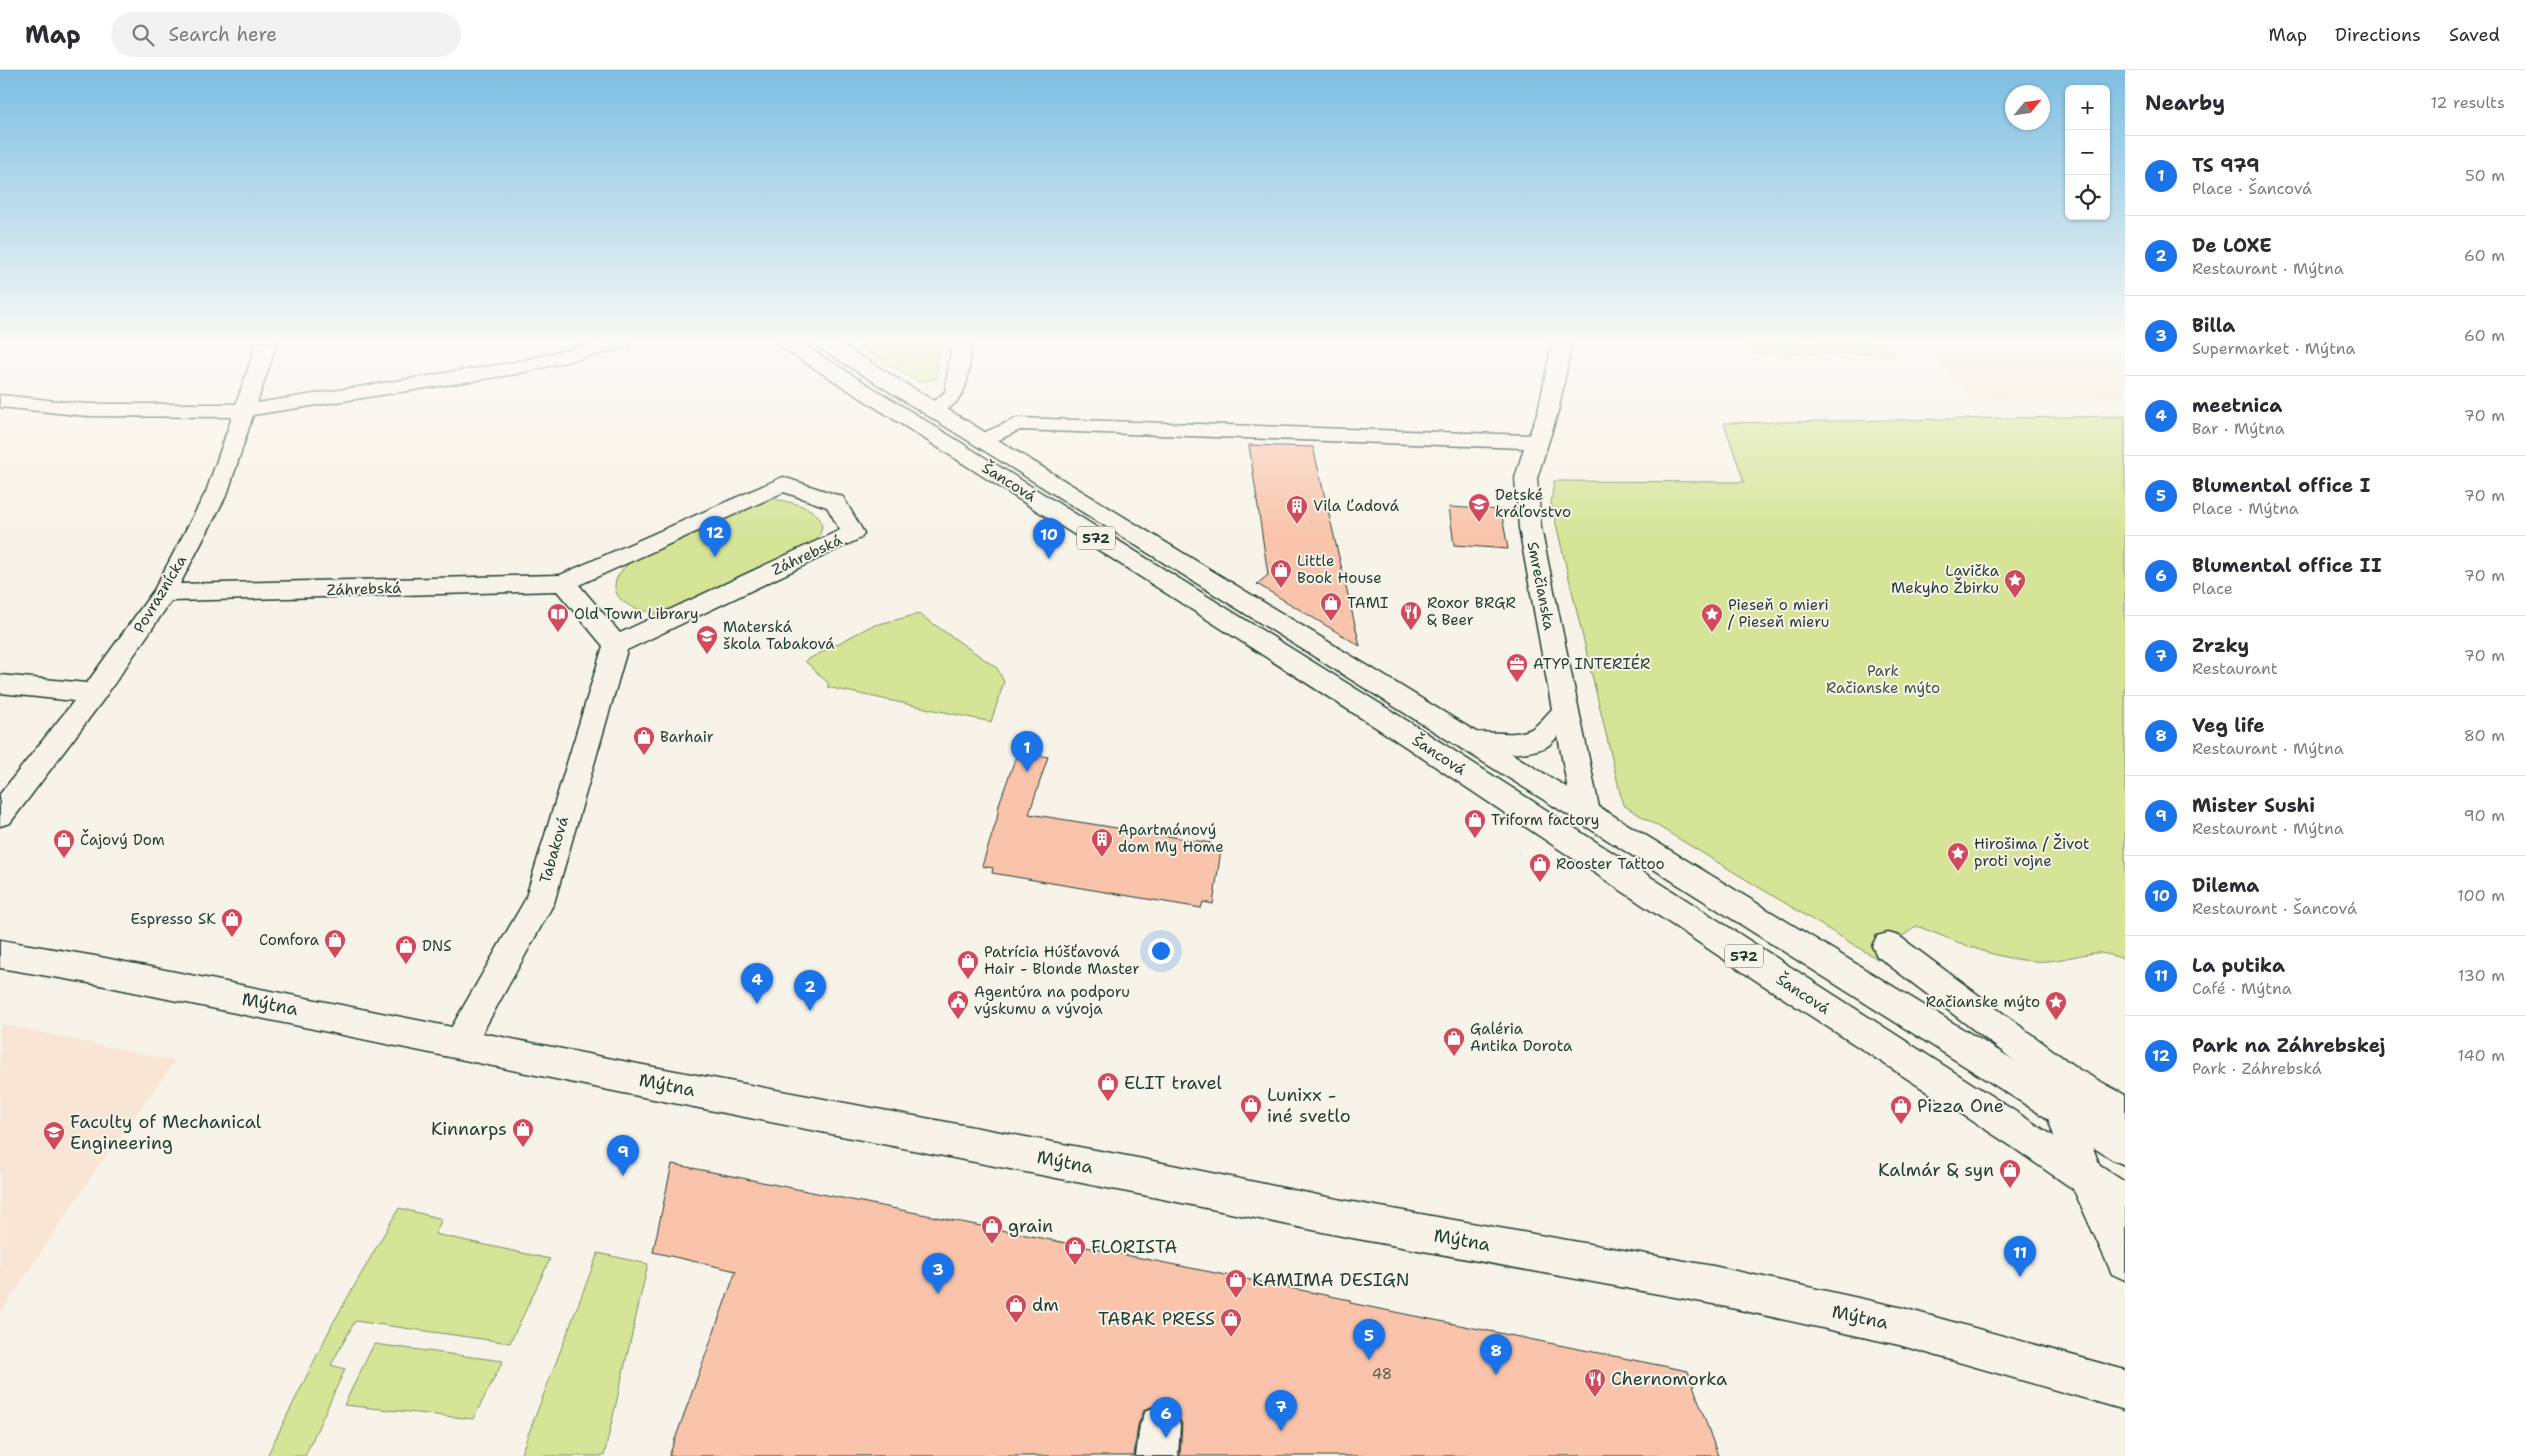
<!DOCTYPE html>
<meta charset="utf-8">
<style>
:root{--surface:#fff;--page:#f2f2f3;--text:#2b2b33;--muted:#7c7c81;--line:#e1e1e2;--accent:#1a73e8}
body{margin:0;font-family:"Shantell Sans",sans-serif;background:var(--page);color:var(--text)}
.controls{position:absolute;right:15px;top:15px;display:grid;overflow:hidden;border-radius:8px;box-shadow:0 1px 4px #0004}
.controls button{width:45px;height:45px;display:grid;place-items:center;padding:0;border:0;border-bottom:1px solid var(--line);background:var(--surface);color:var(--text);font:25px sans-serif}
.compass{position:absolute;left:2005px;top:15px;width:45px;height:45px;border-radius:50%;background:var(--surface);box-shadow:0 1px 4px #0004;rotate:61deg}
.you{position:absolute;left:1160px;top:880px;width:18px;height:18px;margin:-12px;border:4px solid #fff;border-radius:50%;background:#1a73e8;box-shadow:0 0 0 8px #1a73e833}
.badge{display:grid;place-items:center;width:32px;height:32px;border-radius:50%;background:var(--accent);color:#fff;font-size:16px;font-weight:700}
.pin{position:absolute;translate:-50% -41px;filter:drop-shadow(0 1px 2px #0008)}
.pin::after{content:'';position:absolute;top:26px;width:18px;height:15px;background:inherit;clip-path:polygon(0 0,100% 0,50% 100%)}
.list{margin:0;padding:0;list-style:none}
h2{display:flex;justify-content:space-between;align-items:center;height:65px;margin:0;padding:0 20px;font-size:21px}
h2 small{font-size:16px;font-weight:400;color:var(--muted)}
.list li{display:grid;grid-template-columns:32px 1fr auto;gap:15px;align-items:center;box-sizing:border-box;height:80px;padding:0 20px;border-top:1px solid var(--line)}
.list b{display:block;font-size:19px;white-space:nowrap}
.list p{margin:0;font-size:16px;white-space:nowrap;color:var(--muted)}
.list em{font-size:16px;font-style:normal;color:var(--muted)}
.icon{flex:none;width:28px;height:28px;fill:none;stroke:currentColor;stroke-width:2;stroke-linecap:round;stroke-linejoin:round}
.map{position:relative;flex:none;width:2125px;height:1386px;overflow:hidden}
header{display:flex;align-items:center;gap:30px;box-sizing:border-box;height:70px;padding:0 25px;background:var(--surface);border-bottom:1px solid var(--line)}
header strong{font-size:24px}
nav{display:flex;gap:28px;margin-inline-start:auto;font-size:18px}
.search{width:350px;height:45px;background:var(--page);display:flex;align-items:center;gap:12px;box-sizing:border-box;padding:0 18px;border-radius:28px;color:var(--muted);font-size:19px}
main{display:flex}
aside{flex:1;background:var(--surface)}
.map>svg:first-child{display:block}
.built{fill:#f8e5d6}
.green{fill:#d6e498;stroke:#7a9066}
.building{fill:#f9c4ab;stroke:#1f3d34}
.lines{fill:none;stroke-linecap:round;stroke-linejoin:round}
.street-casing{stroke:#1f3d34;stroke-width:3}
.secondary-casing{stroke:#1f3d34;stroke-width:3}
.primary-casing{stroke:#1f3d34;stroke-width:3}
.street{fill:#f7f3e8;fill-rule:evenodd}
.secondary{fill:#f7f3e8;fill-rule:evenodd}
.primary{fill:#f7f3e8;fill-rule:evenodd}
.labels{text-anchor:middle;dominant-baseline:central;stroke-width:4;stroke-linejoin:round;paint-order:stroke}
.shield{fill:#f7f3e8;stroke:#60746a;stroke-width:1}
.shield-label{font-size:14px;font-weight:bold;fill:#1f3d34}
.street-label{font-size:15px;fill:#1f3d34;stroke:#f7f3e8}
.poi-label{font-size:15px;fill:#1f3d34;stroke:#f7f3e8;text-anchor:start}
.park-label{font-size:15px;fill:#3a5643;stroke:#f7f3e8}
.near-number-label{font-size:15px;fill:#565f52}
.near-street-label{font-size:18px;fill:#1f3d34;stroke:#f7f3e8}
.near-poi-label{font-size:18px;fill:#1f3d34;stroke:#f7f3e8;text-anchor:start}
</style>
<header>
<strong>Map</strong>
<div class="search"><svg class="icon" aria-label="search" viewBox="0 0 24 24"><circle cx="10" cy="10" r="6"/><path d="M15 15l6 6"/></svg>Search here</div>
<nav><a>Map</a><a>Directions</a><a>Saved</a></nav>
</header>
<main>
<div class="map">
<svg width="2125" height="1386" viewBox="0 0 2125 1386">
<rect width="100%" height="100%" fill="#f7f3e8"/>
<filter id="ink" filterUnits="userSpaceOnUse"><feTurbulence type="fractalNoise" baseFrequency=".02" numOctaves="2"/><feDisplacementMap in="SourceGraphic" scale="10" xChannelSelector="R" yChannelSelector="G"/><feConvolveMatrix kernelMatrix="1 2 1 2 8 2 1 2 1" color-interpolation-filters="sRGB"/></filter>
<g filter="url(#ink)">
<!-- built -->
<path class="built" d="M1923,273H2125V327L1971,328Z
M0,954L175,991L95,1101L0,1244Z"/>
<!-- green -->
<path class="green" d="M856,273H939L937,308L919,312Z
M1748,273H1886L1894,283L1754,284Z
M2125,346V889C2116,887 2104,882 2095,883C2074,885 2055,893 2034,891C1993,889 1956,871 1917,856L1888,876L1879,890L1623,735L1551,433L1554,411L1744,412L1724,353Z
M774,429C797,433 839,442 814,474L670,543C633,546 590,523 633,490L762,431Z
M919,544L997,598L1004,612L991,652L827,617L829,614L805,591L871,556Z
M399,1138L442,1149L435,1164L550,1189L510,1273L355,1251L331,1295L345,1299L305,1386H267L333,1253Z
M598,1183L648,1194L604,1386H520Z
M374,1274L503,1291L473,1349L344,1335Z"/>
<!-- building -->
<path class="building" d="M1249,375L1313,377L1360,576L1257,514L1268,505Z
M1449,437L1501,440L1508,479L1454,475Z
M1018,681L1048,687L1029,744L1211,773L1210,778L1221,780L1213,834L1203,832L1201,838L992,803L993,798L982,796L997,749L999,734Z
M672,1094L1350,1230V1233L1688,1301L1718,1386H1180L1182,1354L1176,1340L1161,1333L1144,1340L1138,1355L1134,1386H669L736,1201L653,1182Z"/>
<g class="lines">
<!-- street casing -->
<g class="street-casing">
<path id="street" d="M257,273H277L257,333L516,292L596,273H631L628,277L516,304L253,345L228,422L180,514L560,505L783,407L843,427L864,463L861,468L627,580L554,833L471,983L459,987L447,983L443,972L525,830L603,576L557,521L171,531L103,630L10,753L0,756V724L74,631L0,623V605L87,613L154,520L206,422L232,347L87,346L0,337V325L87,334H236ZM784,422L827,437L840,460L620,563L579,515Z
M952,273H972C968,297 971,324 949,338C941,344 936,346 927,343L924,339L945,322Z
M1552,273H1572L1558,342L1537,408L1541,458L1600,742L1596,750L1586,753L1576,750L1572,742L1558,666C1554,670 1550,675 1546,677C1526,686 1483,686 1462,679L1458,672L1462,665C1484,658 1508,668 1529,660C1537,657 1546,645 1552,639L1519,458L1515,408L1524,378L1020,360L990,374L983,376L976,374L972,370L976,366L1017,348L1529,365L1538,342Z
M1888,863L1899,866L2078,999L2125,1025V1059L2054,1021L1877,886L1872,876L1877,866Z
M1160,1335L1174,1341L1180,1355L1178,1386H1136L1140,1355L1146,1341Z"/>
</g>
<!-- secondary casing -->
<g class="secondary-casing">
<path id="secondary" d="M0,870L95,886L638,994L1143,1089L1347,1131L1713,1196L1899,1237L2125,1300V1340L1899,1275L1713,1234L1347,1167L1143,1125L638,1026L95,914L0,898Z
M2062,1023L2074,1027L2101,1099L2125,1150V1210L2112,1204L2067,1105L2045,1039L2050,1027Z"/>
</g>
<!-- primary casing -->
<g class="primary-casing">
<path id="primary" d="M778,273H801L1414,655L2125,1112V1151L2112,1146L2011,1076L1743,902L1394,669L781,277Z
M815,273H839L2125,1058V1095L2113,1090L1576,750L818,277Z"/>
</g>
<!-- street -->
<use href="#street" class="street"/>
<!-- secondary -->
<use href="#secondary" class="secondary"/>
<!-- primary -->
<use href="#primary" class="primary"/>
</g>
</g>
<!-- sky -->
<linearGradient id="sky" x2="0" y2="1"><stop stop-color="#7dbee2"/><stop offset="0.58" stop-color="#fbfaf5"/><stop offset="1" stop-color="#fbfaf5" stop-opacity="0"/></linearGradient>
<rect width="2125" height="467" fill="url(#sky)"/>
<!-- icons -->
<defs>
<g id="school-pin" transform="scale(1.125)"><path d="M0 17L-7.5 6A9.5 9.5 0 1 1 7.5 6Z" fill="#d1495b" stroke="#f7f3e8"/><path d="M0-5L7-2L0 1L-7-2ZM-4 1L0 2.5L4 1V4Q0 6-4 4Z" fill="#fff"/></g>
<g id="building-pin" transform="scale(1.125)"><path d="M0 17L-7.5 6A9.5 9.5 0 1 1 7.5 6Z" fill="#d1495b" stroke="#f7f3e8"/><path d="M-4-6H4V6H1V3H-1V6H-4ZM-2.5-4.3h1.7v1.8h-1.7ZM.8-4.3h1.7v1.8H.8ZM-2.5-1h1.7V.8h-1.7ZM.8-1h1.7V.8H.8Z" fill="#fff"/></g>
<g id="shop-pin" transform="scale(1.125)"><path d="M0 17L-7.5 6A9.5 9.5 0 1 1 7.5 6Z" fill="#d1495b" stroke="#f7f3e8"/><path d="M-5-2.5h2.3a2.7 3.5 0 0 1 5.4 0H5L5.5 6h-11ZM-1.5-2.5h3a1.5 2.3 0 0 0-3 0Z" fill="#fff"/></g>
<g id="sight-pin" transform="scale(1.125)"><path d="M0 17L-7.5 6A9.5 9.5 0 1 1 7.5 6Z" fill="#d1495b" stroke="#f7f3e8"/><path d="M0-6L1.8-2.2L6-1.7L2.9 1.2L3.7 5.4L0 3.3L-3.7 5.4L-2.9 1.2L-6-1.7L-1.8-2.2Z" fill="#fff"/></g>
<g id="restaurant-pin" transform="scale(1.125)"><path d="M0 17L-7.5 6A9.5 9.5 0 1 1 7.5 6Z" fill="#d1495b" stroke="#f7f3e8"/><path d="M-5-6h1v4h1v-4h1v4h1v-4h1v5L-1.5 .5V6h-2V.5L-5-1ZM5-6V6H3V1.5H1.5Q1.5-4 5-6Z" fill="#fff"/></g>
<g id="library-pin" transform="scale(1.125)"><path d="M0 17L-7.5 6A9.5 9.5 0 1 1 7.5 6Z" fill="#d1495b" stroke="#f7f3e8"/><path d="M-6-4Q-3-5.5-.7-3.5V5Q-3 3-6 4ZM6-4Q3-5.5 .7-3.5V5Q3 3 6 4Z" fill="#fff"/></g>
<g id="office-pin" transform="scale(1.125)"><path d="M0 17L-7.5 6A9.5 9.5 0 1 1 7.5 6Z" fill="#d1495b" stroke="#f7f3e8"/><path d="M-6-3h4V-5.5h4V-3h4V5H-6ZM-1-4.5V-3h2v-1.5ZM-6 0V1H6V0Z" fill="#fff"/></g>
<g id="civic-pin" transform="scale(1.125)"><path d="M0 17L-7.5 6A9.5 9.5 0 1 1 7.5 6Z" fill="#d1495b" stroke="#f7f3e8"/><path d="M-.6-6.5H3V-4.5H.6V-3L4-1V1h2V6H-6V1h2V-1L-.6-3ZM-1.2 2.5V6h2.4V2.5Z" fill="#fff"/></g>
<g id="university-pin" transform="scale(1.125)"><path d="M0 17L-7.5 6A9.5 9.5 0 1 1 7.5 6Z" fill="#d1495b" stroke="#f7f3e8"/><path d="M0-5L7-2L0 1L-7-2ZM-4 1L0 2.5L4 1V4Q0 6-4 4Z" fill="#fff"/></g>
</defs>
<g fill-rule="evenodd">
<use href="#school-pin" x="1479" y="434"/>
<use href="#building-pin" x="1297" y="436"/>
<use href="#shop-pin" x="1281" y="500"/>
<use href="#sight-pin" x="2015" y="510"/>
<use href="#shop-pin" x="1331" y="533"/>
<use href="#restaurant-pin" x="1411" y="542"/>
<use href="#library-pin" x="558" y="544"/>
<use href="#sight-pin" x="1712" y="544"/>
<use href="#school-pin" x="707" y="566"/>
<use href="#office-pin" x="1517" y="594"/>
<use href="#shop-pin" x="644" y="667"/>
<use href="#shop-pin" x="1475" y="750"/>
<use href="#building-pin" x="1102" y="769"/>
<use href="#shop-pin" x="64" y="770"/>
<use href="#sight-pin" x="1958" y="783"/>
<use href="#shop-pin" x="1540" y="794"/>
<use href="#shop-pin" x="232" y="849"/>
<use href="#shop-pin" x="335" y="870"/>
<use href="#shop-pin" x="406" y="876"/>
<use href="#shop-pin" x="968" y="891"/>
<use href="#civic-pin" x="958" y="931"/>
<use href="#sight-pin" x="2056" y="932"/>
<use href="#shop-pin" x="1454" y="968"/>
<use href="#shop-pin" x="1108" y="1013"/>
<use href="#shop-pin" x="1251" y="1035"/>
<use href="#shop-pin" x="1901" y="1036"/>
<use href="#shop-pin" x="523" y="1059"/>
<use href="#university-pin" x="54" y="1062"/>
<use href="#shop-pin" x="2010" y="1100"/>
<use href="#shop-pin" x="992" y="1156"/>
<use href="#shop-pin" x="1075" y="1177"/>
<use href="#shop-pin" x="1236" y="1210"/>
<use href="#shop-pin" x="1016" y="1235"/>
<use href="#shop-pin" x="1231" y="1249"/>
<use href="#restaurant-pin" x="1595" y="1309"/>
</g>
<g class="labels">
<!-- shield labels -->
<g class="shield">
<rect x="1077" y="456.5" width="38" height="23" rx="4"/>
<rect x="1725" y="874.5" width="38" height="23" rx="4"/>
</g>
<g class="shield-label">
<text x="1096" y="468">572</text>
<text x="1744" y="886">572</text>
</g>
<!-- street labels -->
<g class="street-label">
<text transform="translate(1009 412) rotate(32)">Šancová</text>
<text transform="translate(807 485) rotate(-25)">Záhrebská</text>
<text transform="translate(1541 516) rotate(79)">Smrečianska</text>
<text transform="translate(364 519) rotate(-2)">Záhrebská</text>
<text transform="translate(160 524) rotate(-59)">Povraznícka</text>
<text transform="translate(1439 685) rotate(33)">Šancová</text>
<text transform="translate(554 780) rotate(-74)">Tabaková</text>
<text transform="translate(1803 924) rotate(33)">Šancová</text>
</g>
<!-- poi labels -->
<g class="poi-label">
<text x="1495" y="425">Detské<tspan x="1495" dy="17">kráľovstvo</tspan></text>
<text x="1313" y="436">Vila Ľadová</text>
<text x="1297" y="491">Little<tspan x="1297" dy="17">Book House</tspan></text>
<text x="1999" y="501" text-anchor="end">Lavička<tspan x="1999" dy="17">Mekyho Žbirku</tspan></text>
<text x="1347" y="533">TAMI</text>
<text x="1427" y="533">Roxor BRGR<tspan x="1427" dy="17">&amp; Beer</tspan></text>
<text x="1728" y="535">Pieseň o mieri<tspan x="1728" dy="17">/ Pieseň mieru</tspan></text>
<text x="574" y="544">Old Town Library</text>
<text x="723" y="557">Materská<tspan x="723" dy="17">škola Tabaková</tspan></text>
<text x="1533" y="594">ATYP INTERIÉR</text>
<text x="660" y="667">Barhair</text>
<text x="1491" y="750">Triform factory</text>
<text x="1118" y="760">Apartmánový<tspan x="1118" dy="17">dom My Home</tspan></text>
<text x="80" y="770">Čajový Dom</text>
<text x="1974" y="774">Hirošima / Život<tspan x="1974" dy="17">proti vojne</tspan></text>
<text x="1556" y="794">Rooster Tattoo</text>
<text x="216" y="849" text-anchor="end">Espresso SK</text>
<text x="319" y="870" text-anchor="end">Comfora</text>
<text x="422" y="876">DNS</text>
<text x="984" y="882">Patrícia Húšťavová<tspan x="984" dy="17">Hair - Blonde Master</tspan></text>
<text x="974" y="922">Agentúra na podporu<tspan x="974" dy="17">výskumu a vývoja</tspan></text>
<text x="2040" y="932" text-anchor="end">Račianske mýto</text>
<text x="1470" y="959">Galéria<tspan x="1470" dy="17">Antika Dorota</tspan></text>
</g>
<!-- park labels -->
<g class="park-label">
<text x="1883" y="601">Park<tspan x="1883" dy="17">Račianske mýto</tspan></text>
</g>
<!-- near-number labels -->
<g class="near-number-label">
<text x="1382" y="1304">48</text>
</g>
<!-- near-street labels -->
<g class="near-street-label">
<text transform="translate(270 934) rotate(11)">Mýtna</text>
<text transform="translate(667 1015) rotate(11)">Mýtna</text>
<text transform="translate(1065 1092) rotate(11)">Mýtna</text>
<text transform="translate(1462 1170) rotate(10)">Mýtna</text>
<text transform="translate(1860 1247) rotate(12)">Mýtna</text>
</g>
<!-- near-poi labels -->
<g class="near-poi-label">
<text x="1124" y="1013">ELIT travel</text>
<text x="1267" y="1025">Lunixx -<tspan x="1267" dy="21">iné svetlo</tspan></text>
<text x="1917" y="1036">Pizza One</text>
<text x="70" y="1052">Faculty of Mechanical<tspan x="70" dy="21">Engineering</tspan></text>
<text x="507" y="1059" text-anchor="end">Kinnarps</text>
<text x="1994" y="1100" text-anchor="end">Kalmár &amp; syn</text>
<text x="1008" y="1156">grain</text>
<text x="1091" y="1177">FLORISTA</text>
<text x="1252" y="1210">KAMIMA DESIGN</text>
<text x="1032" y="1235">dm</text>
<text x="1215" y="1249" text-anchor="end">TABAK PRESS</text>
<text x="1611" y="1309">Chernomorka</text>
</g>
</g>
</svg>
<div class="controls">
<button>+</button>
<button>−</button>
<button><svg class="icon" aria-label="locate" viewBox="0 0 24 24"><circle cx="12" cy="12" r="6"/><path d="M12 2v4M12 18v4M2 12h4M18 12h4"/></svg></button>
</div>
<svg class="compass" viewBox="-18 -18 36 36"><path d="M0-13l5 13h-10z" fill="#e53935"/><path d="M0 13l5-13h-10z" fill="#7c7c81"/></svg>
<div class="you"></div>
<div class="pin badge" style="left:1027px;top:702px">1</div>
<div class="pin badge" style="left:810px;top:941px">2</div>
<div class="pin badge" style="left:938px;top:1224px">3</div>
<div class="pin badge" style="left:757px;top:934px">4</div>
<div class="pin badge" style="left:1369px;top:1290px">5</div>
<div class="pin badge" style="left:1166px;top:1368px">6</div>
<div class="pin badge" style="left:1281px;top:1361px">7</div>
<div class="pin badge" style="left:1496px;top:1305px">8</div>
<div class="pin badge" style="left:623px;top:1106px">9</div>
<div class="pin badge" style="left:1049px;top:489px">10</div>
<div class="pin badge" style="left:2020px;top:1207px">11</div>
<div class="pin badge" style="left:715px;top:487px">12</div>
</div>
<aside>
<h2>Nearby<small>12 results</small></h2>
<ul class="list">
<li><span class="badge">1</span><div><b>TS 979</b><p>Place · Šancová</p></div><em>50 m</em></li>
<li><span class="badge">2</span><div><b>De LOXE</b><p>Restaurant · Mýtna</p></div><em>60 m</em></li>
<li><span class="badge">3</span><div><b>Billa</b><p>Supermarket · Mýtna</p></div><em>60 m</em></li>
<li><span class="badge">4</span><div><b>meetnica</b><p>Bar · Mýtna</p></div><em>70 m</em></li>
<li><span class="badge">5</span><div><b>Blumental office I</b><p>Place · Mýtna</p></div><em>70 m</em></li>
<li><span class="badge">6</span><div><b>Blumental office II</b><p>Place</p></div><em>70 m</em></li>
<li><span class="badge">7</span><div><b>Zrzky</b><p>Restaurant</p></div><em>70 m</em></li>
<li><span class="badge">8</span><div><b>Veg life</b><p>Restaurant · Mýtna</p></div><em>80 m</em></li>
<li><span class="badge">9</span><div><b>Mister Sushi</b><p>Restaurant · Mýtna</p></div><em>90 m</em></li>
<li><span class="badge">10</span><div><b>Dilema</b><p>Restaurant · Šancová</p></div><em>100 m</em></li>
<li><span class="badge">11</span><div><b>La putika</b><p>Café · Mýtna</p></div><em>130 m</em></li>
<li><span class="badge">12</span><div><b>Park na Záhrebskej</b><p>Park · Záhrebská</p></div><em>140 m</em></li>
</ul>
</aside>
</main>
